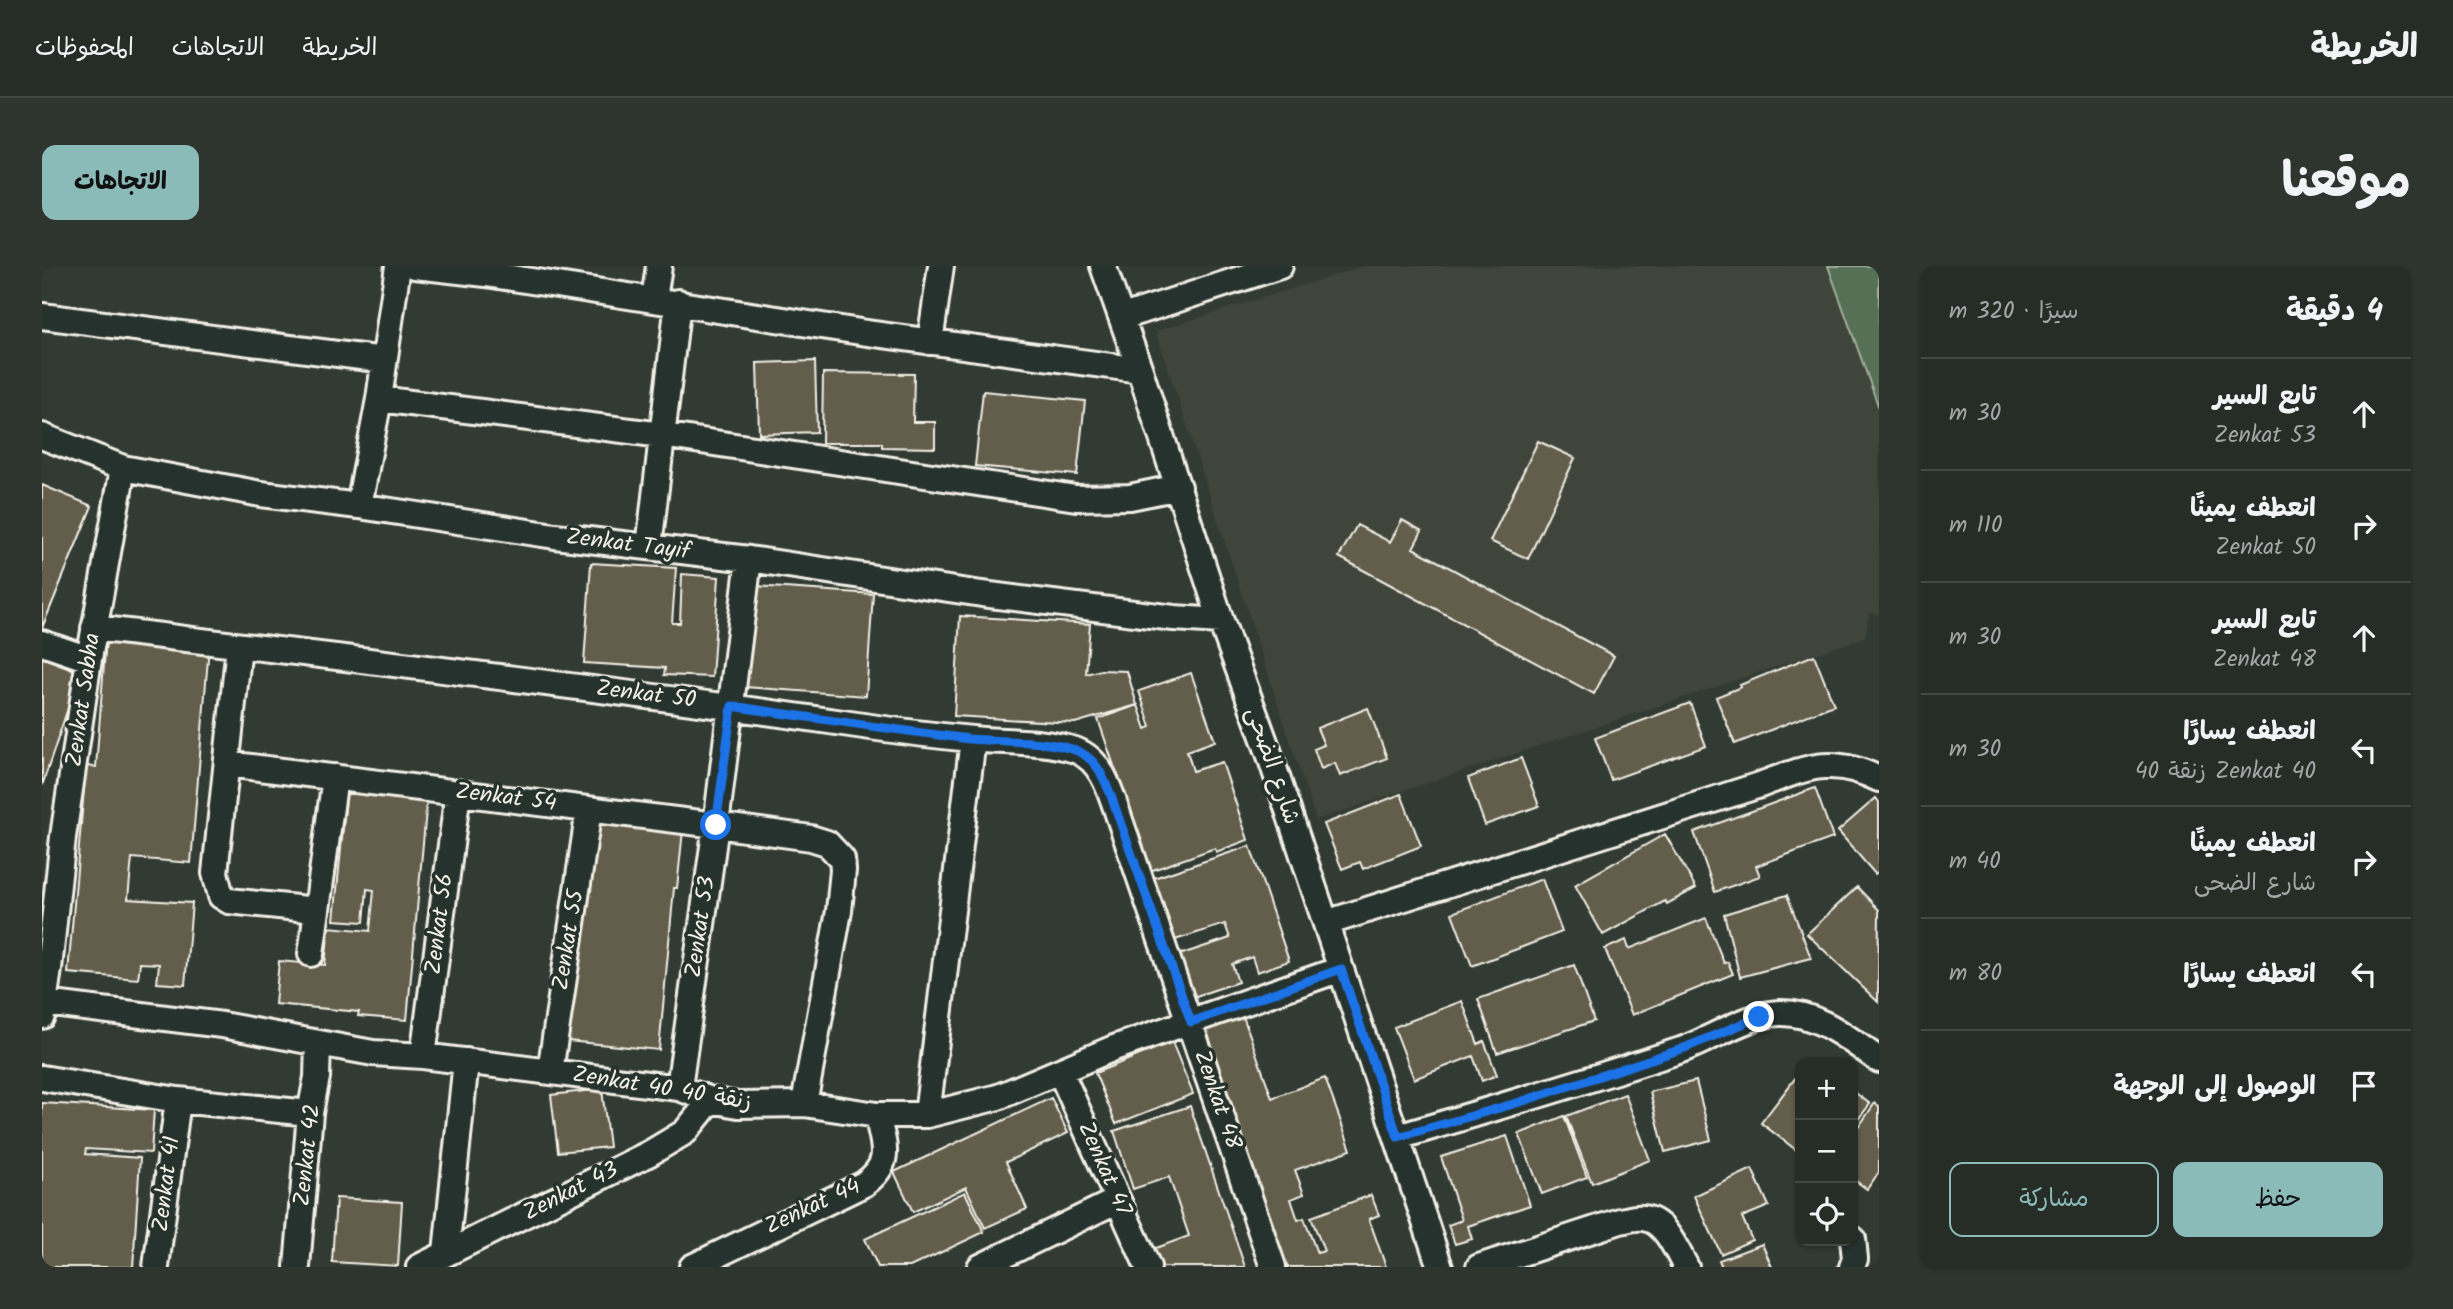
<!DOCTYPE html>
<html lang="ar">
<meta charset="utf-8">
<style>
:root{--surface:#262c26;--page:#2e342e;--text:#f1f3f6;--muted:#a4a7a7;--line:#424843;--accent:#8bbbb9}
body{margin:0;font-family:Kalam,"Playpen Sans Arabic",sans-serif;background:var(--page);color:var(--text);direction:rtl}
.controls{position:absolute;right:21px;bottom:21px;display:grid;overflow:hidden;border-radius:14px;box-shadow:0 2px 5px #0004}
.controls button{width:63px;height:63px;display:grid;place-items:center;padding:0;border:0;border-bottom:2px solid var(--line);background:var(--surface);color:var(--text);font:35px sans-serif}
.stop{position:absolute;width:21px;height:21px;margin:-16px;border:5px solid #1a73e8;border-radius:50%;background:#fff}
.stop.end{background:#1a73e8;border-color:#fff;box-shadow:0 2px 7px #0008}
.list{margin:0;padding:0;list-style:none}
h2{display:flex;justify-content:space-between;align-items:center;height:91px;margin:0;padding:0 28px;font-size:30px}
h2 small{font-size:23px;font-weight:400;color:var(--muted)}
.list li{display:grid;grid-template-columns:46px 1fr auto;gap:21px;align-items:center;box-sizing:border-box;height:112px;padding:0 28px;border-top:2px solid var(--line)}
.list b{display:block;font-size:26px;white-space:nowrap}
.list p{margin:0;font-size:23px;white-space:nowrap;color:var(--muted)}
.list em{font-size:23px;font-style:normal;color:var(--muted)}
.actions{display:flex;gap:14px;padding:21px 28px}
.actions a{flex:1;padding:16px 0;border:2px solid var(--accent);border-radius:14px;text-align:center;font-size:24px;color:var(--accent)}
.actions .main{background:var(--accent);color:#111}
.icon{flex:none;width:38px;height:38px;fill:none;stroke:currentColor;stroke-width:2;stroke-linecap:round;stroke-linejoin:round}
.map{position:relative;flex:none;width:1837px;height:1001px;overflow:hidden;direction:ltr;border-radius:14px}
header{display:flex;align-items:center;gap:42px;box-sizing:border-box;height:98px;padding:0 35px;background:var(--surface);border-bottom:2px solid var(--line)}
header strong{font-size:33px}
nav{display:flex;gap:38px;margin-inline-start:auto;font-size:24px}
.intro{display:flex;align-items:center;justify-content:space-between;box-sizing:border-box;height:168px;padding:0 42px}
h1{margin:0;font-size:49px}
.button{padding:18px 32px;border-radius:14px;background:var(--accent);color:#111;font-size:24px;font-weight:700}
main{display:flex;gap:42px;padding:0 42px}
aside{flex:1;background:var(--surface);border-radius:14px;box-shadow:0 2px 5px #0004}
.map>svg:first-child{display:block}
.built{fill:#41453a}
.green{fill:#556f55;stroke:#a4b09e;stroke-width:2}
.building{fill:#635d4c;stroke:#f4f1e8;stroke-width:2}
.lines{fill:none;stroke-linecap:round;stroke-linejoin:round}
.street-casing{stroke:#f4f1e8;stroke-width:30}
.street{stroke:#26332d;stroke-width:24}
.route{stroke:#1a73e8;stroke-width:9}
.labels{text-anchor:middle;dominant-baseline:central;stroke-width:7;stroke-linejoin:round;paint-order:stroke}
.street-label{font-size:23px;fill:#f4f1e8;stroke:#26332d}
</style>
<header>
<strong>الخريطة</strong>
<nav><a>الخريطة</a><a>الاتجاهات</a><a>المحفوظات</a></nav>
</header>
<div class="intro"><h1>موقعنا</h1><a class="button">الاتجاهات</a></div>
<main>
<aside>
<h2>4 دقيقة<small>سيرًا · 320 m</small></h2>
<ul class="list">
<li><svg class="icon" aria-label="ahead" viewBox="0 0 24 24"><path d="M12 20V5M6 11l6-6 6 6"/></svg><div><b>تابع السير</b><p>Zenkat 53</p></div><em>30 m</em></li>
<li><svg class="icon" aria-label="right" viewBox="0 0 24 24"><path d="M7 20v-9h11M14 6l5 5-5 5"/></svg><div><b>انعطف يمينًا</b><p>Zenkat 50</p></div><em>110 m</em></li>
<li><svg class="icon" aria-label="ahead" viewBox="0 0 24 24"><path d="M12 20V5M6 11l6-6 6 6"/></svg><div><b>تابع السير</b><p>Zenkat 48</p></div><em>30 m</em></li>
<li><svg class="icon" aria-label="left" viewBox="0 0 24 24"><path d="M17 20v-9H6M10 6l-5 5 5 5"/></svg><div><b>انعطف يسارًا</b><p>Zenkat 40 زنقة 40</p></div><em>30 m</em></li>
<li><svg class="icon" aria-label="right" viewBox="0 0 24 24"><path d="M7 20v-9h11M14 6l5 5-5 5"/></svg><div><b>انعطف يمينًا</b><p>شارع الضحى</p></div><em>40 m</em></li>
<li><svg class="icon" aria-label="left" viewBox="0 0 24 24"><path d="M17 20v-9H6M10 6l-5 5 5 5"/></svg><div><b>انعطف يسارًا</b></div><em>80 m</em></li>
<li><svg class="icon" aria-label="arrive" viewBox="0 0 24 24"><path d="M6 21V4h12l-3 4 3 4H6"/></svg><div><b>الوصول إلى الوجهة</b></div></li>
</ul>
<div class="actions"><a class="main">حفظ</a><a>مشاركة</a></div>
</aside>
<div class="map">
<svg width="1837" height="1001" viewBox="0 0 1837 1001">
<rect width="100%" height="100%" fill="#323b33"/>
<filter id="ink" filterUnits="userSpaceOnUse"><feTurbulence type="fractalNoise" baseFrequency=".0143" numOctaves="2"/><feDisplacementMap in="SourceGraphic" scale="14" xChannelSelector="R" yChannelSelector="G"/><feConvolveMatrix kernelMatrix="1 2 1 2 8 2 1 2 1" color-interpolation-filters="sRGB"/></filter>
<g filter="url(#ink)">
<!-- built -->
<path class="built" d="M1323,0H1837V348L1827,347L1823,371L1274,554L1114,65Z"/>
<!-- green -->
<path class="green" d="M1786,0H1837V142Z"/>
<!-- building -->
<path class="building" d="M773,95L775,166L717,168L715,97Z
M781,107L872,108L871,156H893V182L840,181V177H780Z
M941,125L1043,135L1035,209L933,200Z
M1496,175L1533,192L1486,293L1448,275Z
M0,219L50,240L0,362Z
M1360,254L1380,265L1371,282L1572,390L1552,428L1297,291L1315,259L1348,276Z
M549,297L634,302L630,357H638L640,308L677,311L670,411L622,409L623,402L542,397Z
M713,320L831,328L824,430L703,421Z
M918,350L1048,358L1044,408L1059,404L1085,405L1095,439L1033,457L912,450Z
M64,372L167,380L149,597L90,592L86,633L150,637L143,719L115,717L117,698L98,697L96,713L26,707L44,500L54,501Z
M1772,389L1792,439L1693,478L1674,431L1699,421L1698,419Z
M0,391L38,406L0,520Z
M1149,407L1173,475L1145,485L1151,505L1180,496L1206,574L1174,586L1173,582L1108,605L1056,453L1096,439L1104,463L1109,461L1097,425Z
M1648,437L1664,480L1569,514L1553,472Z
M1326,442L1345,492L1298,510L1293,497L1279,503L1272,483L1282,479L1275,462Z
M1479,492L1497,540L1443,559L1426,512Z
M305,522L385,533L365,754L316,750L317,746L233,738L237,695L283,699L287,661L328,665L332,624L325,623L322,656L292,654Z
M1773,522L1791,572L1714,600L1718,610L1673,626L1652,566Z
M1359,528L1379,580L1321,603L1318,596L1300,603L1282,558Z
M1834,532L1837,536V605L1833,608L1796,565Z
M552,556L641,564L635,622H632L617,784L526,775L542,608Z
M1623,568L1654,622L1625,638L1623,635L1561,669L1533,619Z
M1208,580L1247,695L1215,706L1210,691L1190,698L1196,716L1148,732L1134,690L1188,672L1183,658L1130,675L1109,613Z
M1500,613L1520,666L1430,700L1410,647Z
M1815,621L1837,644L1836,736L1765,668Z
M1745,629L1769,692L1698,711L1682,648Z
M1664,652L1682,697L1686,696L1691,708L1590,749L1563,683L1584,674L1587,683Z
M1532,699L1552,755L1455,787L1436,733Z
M1420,735L1436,778L1442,775L1455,809L1440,815L1431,790L1372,813L1352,761Z
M1201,750L1230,832L1283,812L1309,884L1253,904L1262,928L1249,933L1256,954L1262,952L1275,987L1282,985L1269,951L1329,929L1337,949L1327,953L1344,1001H1243L1157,766Z
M1130,776L1151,828L1074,858L1053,807Z
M1758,806V887L1719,857Z
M1654,815L1669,874L1623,886L1608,826Z
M560,823L567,881L516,886L509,829Z
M1811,825L1828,838L1811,860Z
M1583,828L1608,894L1550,917L1524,850Z
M1009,832L1026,867L964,896L985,943L943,962L924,921L871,946L852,906Z
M0,837L112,844L109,887L44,883L43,888L98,892L91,1001H0Z
M1833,837L1837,840V906L1825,923L1811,913V869Z
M1148,840L1203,1001H1117L1111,983L1147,970L1127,911L1091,923L1072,865Z
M1522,850L1545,911L1500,928L1477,868Z
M1465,870L1488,939L1426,960L1430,973L1413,978L1406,959L1420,954L1399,891Z
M1710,903L1727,940L1700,951L1710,974L1679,988L1652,930Z
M923,926L942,966L868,1001H836L823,973Z
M294,932L360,936L356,1000L290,996Z
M1720,978L1730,1001H1680L1677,994Z"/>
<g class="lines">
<!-- street casing -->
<g class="street-casing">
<path id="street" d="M373,0L444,8L825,67L1098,104
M1061,0L1098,104L1179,355L1227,487L1398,1001
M612,33L617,0
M0,50L342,94
M1081,51L1238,0
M888,76L899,0
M337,133L620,169L1034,232L1088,231L1137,221
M0,170L81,202L219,228L317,240L513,270L707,293L940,328L1132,352L1179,355
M317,240L337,133L356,0
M607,281L636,36
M52,362C302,392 552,421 801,457C847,464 895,470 941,474C971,476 1005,475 1033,484C1063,495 1070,532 1080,560L1231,1001
M0,377L47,393
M197,380L173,607L179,630L187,635L275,644
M185,498L674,559L769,572L785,577L800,593L801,604L797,645L762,838
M1284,657L1718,519C1764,502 1789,489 1837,513
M269,688L293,511
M3,737L180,759L331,787L381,790L637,822L669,834L696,839L762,838L835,849H885L956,831L1072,782L1299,703
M0,750L7,703L21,571L47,393L81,202
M381,790L416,526
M1018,805L1106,1001
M508,806L547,543
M0,812L136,834L268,847
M637,822L674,559L707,293
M885,849L931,473
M1356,871C1451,843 1545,815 1639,784C1670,773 1706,748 1738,747C1776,746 1808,774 1837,794
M404,986L424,795
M114,1001L136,834
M255,1001L268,847L275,811L276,777
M377,1001L608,887L643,866L669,834
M650,1001L822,918C851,897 842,880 835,849
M938,1001L1076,934
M1437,1001L1578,955C1585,954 1593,951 1600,952C1623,953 1634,984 1644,1001
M1810,1001L1813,993L1811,973"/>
</g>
<!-- street -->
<use href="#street" class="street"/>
</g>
</g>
<g class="lines" filter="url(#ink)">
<!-- route -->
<path class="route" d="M674,559L690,440C769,452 847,463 927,473C961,476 1000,473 1033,484C1054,492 1060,508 1068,527L1149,756L1299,703L1356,871L1478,836L1640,783L1717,751"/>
</g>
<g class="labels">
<!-- street labels -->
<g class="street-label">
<text transform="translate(586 279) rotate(7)">Zenkat Tayif</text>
<text transform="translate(604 429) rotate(7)">Zenkat 50</text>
<text transform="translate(42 434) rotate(-82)">Zenkat Sabha</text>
<text transform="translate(1230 500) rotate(71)">شارع الضحى</text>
<text transform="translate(464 532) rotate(7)">Zenkat 54</text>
<text transform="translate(398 658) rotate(-83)">Zenkat 56</text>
<text transform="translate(659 661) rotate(-82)">Zenkat 53</text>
<text transform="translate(527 674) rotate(-81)">Zenkat 55</text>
<text transform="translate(620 823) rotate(9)">Zenkat 40 زنقة 40</text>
<text transform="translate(1175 834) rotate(71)">Zenkat 48</text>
<text transform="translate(266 889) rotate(-84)">Zenkat 42</text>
<text transform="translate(1062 903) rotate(66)">Zenkat 47</text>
<text transform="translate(125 918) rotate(-83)">Zenkat 41</text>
<text transform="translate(529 926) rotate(-27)">Zenkat 43</text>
<text transform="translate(771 941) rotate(-25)">Zenkat 44</text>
</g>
</g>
</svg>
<div class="controls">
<button>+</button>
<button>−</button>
<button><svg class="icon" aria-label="locate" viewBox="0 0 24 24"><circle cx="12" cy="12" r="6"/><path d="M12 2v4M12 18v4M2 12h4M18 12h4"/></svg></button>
</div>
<div class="stop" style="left:674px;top:559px"></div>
<div class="stop end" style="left:1717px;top:751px"></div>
</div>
</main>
